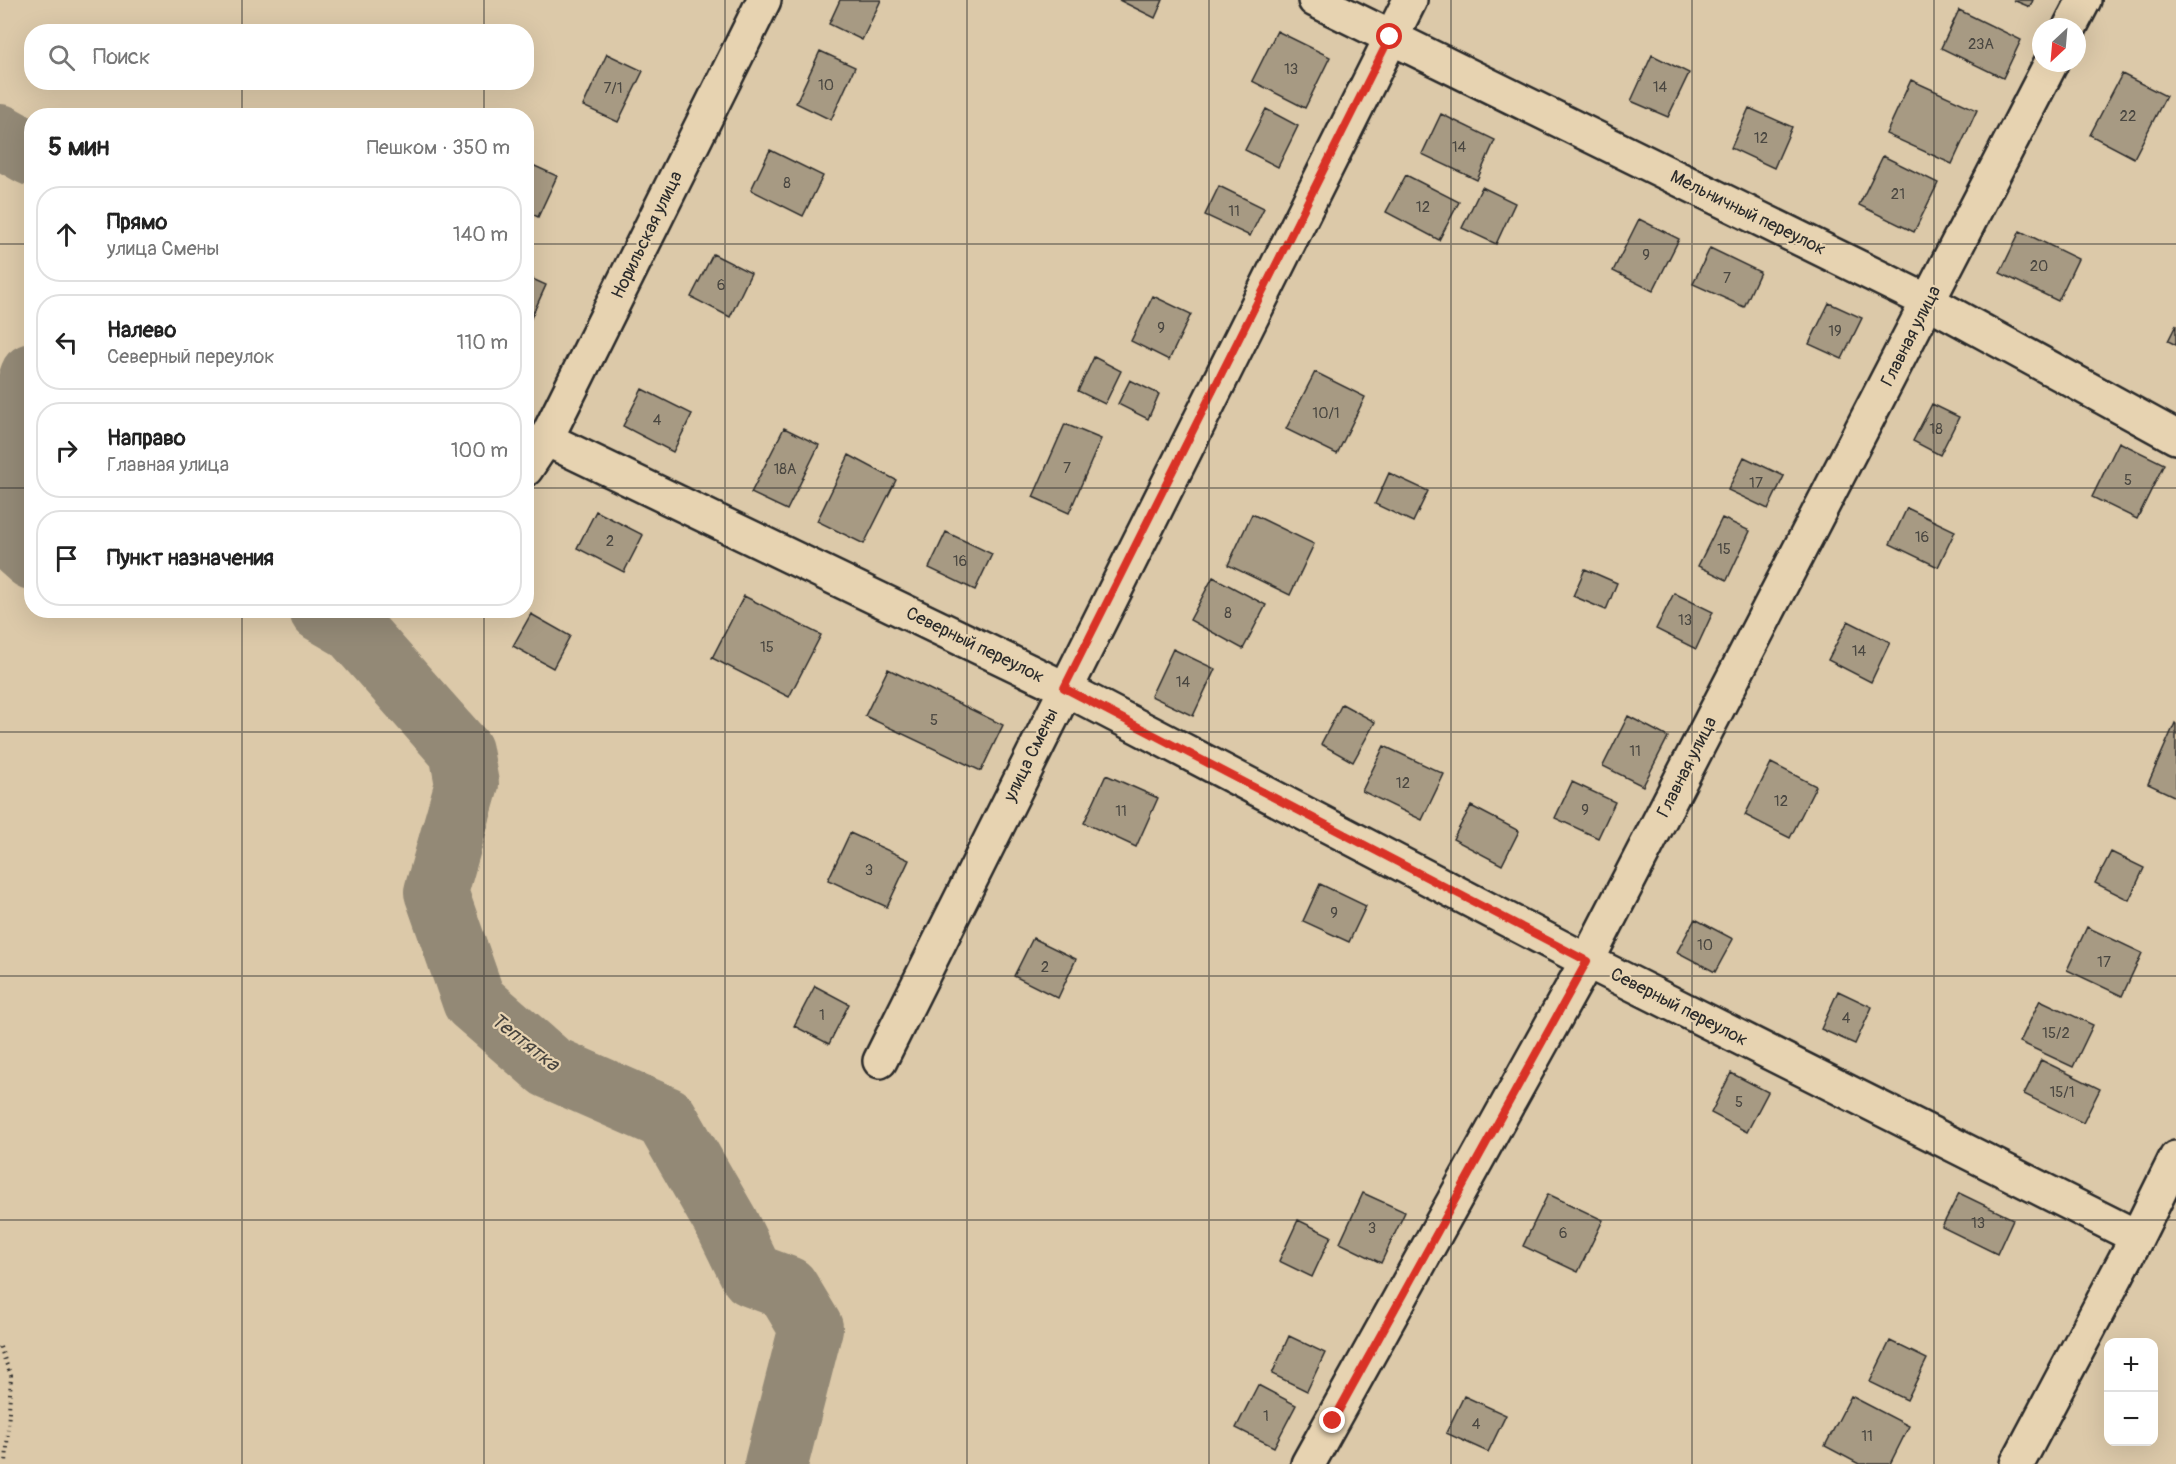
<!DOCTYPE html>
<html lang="ru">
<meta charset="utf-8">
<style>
:root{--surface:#fff;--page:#f6f6f6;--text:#222;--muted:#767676;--line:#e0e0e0}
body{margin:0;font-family:Pangolin,sans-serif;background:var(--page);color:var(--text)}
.controls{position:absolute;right:18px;bottom:18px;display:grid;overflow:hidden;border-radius:12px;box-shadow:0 6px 24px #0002}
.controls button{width:54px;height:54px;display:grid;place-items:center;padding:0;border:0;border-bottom:2px solid var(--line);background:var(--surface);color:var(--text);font:30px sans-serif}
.compass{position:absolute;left:2032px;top:18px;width:54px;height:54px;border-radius:50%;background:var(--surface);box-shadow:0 6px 24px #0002;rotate:206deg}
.stop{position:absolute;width:18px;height:18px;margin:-14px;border:4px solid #d93025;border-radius:50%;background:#fff}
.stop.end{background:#d93025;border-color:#fff;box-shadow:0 2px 6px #0008}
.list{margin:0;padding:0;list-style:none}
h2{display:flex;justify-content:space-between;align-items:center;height:78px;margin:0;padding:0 24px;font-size:26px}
h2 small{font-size:20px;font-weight:400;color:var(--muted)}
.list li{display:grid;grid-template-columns:39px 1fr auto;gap:18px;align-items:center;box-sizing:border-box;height:96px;margin:0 12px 12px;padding:0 12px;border:2px solid var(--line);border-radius:24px}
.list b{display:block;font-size:22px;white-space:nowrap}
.list p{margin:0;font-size:20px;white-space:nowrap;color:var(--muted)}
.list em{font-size:20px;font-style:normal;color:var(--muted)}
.icon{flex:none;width:33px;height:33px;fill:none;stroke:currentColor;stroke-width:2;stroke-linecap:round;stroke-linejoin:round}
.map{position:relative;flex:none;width:2176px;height:1464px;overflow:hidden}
.search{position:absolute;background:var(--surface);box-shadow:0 6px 24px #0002;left:24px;top:24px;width:510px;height:66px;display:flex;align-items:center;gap:15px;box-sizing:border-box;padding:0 21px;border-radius:24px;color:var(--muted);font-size:22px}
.panel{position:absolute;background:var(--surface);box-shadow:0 6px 24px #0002;left:24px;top:108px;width:510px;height:510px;border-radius:24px}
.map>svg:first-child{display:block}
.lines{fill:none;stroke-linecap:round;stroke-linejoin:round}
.river{stroke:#938976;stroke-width:64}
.building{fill:#a79a83;stroke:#2b2b2b;stroke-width:1.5}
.street-casing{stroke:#2b2b2b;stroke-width:38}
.path{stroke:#2b2b2b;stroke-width:4;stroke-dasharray:1.5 4.5;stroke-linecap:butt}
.street{stroke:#e7d3b1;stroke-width:33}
.route{stroke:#d93025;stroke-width:8}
.grid{fill:none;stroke:#2b2b2b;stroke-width:1.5;stroke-opacity:0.55}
.labels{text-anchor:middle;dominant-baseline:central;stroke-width:4.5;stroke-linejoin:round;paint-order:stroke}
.number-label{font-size:15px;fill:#4a4741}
.street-label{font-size:18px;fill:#2b2b2b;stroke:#e7d3b1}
.water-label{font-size:20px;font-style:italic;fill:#45423e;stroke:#e7d3b1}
</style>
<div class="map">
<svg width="2176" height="1464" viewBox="0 0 2176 1464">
<rect width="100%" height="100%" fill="#dcc9a9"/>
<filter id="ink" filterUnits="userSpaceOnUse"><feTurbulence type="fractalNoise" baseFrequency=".0167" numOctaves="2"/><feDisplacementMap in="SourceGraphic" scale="12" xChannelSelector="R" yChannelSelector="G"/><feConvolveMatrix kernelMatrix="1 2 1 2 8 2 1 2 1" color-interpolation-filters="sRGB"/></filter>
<g filter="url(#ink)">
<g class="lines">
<!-- river -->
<path class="river" d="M0,136L32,154
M32,375L2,457L13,541L32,558
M321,610L352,628L461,751L467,784L436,892L474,1001L550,1067L666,1118L727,1224L752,1275L787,1288L811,1328L776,1464"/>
</g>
<!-- building -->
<path class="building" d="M840,0H881L862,40L829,24Z
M1119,0H1163L1155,18Z
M2013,0H2033L2030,7Z
M1959,10L2021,40L2003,78L1941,48Z
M1277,31L1330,57L1305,108L1252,81Z
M820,51L855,67L831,120L796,103Z
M607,54L643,71L618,122L583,106Z
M1652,55L1689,73L1668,117L1631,101Z
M2122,74L2166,96L2134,158L2090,135Z
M1911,80L1977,110L1952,164L1886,134Z
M1749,108L1792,127L1774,168L1731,148Z
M1266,109L1298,126L1278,167L1245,150Z
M1441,114L1495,140L1477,180L1422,154Z
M770,150L823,176L803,216L751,190Z
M1883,156L1938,183L1914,232L1859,205Z
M526,162L557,176L538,217L526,211Z
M1406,175L1459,202L1439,240L1386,212Z
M1219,186L1264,208L1250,236L1205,215Z
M1482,187L1515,203L1496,244L1462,228Z
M1639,219L1679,239L1653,291L1613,271Z
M2020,231L2078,259L2058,301L2000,273Z
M1710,248L1760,272L1744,307L1693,284Z
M713,254L751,273L730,317L691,297Z
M526,276L546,285L526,329Z
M1153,296L1191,314L1169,360L1131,341Z
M1829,303L1862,318L1842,359L1809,344Z
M2176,325V345L2168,341Z
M1094,357L1121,371L1105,404L1078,391Z
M1315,372L1365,397L1337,454L1286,429Z
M1130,380L1159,394L1148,419L1118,404Z
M642,389L692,414L673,452L623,426Z
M1932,404L1959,417L1940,455L1913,441Z
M1065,424L1101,439L1069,513L1033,497Z
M784,428L819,445L787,510L751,493Z
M2119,442L2164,464L2137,519L2092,497Z
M849,455L896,480L864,544L817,521Z
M1744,457L1784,476L1768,509L1728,490Z
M1389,473L1428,491L1413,522L1375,504Z
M1907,508L1955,531L1938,567L1890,544Z
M596,511L643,535L624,572L577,548Z
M1252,514L1314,544L1290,595L1228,565Z
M1722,518L1750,531L1727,580L1698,566Z
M946,532L992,554L975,590L929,568Z
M1585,569L1617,583L1606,610L1573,596Z
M1213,577L1266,605L1243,649L1190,620Z
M1674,593L1713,612L1696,649L1656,629Z
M744,596L821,635L789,697L712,658Z
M531,614L570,636L553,668L513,646Z
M1848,621L1890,642L1871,682L1828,660Z
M1173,649L1215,669L1193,716L1151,696Z
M888,669L1003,725L981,771L865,716Z
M1342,704L1375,722L1353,762L1321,744Z
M1628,716L1668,737L1643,786L1603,766Z
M2175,723L2176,724V797L2148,784Z
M1384,746L1444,774L1422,820L1362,791Z
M1771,763L1816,786L1790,838L1745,815Z
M1106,775L1158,798L1136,847L1084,823Z
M1572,782L1615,802L1598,838L1555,818Z
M1471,806L1519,831L1502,865L1453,839Z
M850,833L909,860L887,907L828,880Z
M2111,852L2144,868L2129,900L2095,883Z
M1320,884L1366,906L1349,942L1303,921Z
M1695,919L1733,939L1715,972L1677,952Z
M2087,927L2142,953L2122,996L2067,970Z
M1033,938L1076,959L1058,998L1014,976Z
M815,986L849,1004L829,1044L794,1026Z
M1838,991L1872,1007L1855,1044L1821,1029Z
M2040,1000L2093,1025L2073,1067L2020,1042Z
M2041,1060L2100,1089L2083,1123L2024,1094Z
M1731,1073L1768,1092L1747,1132L1711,1113Z
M1363,1193L1405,1212L1381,1263L1340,1243Z
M1959,1193L2013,1219L1997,1254L1942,1227Z
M1548,1194L1603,1220L1578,1272L1523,1246Z
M1298,1220L1331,1236L1312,1277L1279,1261Z
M1289,1336L1325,1353L1307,1391L1272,1374Z
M1890,1341L1927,1359L1907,1400L1870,1382Z
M1258,1385L1296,1405L1274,1447L1236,1428Z
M1464,1396L1506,1415L1488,1452L1446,1433Z
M1851,1396L1909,1426L1890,1464H1859L1825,1446Z"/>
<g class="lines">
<!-- street casing -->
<g class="street-casing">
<path id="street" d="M1315,0L1929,302L2176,437
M2070,27L2084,0
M546,439L1064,688L1587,961L2137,1237
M526,469L546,439L764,0
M880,1061L1410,0
M1308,1464L1587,961L2051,63
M2017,1464L2137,1237L2176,1158"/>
</g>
<!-- path -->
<path class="path" d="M0,1347L11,1376L6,1464"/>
<!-- street -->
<use href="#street" class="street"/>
</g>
</g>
<g class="lines" filter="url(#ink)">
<!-- route -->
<path class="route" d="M1333,1421L1587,961L1064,688L1390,37"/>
</g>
<!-- grid -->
<path class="grid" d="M242,0V32M484,0V32M725,0V1464M967,0V1464M1209,0V1464M1451,0V1464M1692,0V1464M1934,0V1464M242,82V116M484,82V116M0,244H32M526,244H2176M0,488H32M526,488H2176M242,610V1464M484,610V1464M0,732H2176M0,976H2176M0,1220H2176"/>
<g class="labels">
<!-- number labels -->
<g class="number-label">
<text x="1981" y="44">23А</text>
<text x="1291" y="69">13</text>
<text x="826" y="85">10</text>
<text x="1660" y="87">14</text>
<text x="613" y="88">7/1</text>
<text x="2128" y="116">22</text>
<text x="1761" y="138">12</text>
<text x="1459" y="147">14</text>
<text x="787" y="183">8</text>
<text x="1898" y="194">21</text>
<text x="1423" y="207">12</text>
<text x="1234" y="211">11</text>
<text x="1646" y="255">9</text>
<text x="2039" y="266">20</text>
<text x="1727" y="278">7</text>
<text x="721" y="285">6</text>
<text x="1161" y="328">9</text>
<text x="1835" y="331">19</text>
<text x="1326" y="413">10/1</text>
<text x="657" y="420">4</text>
<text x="1936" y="429">18</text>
<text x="1067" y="468">7</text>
<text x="785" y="469">18А</text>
<text x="2128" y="480">5</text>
<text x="1756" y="483">17</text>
<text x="1922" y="537">16</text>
<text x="610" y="541">2</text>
<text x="1724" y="549">15</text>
<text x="960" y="561">16</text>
<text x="1228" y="613">8</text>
<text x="1685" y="620">13</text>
<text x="767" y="647">15</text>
<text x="1859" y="651">14</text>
<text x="1183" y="682">14</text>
<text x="934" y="720">5</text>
<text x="1635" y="751">11</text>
<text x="1403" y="783">12</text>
<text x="1781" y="801">12</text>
<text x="1585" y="810">9</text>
<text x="1121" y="811">11</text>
<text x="869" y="870">3</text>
<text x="1334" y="913">9</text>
<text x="1705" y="945">10</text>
<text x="2104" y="962">17</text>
<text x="1045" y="967">2</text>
<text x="822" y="1015">1</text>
<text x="1846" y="1018">4</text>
<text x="2056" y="1033">15/2</text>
<text x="2062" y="1092">15/1</text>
<text x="1739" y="1102">5</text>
<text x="1978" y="1223">13</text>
<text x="1372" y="1228">3</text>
<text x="1563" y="1233">6</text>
<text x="1266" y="1416">1</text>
<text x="1476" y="1424">4</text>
<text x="1867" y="1436">11</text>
</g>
<!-- street labels -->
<g class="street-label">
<text transform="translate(1748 213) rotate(26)">Мельничный переулок</text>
<text transform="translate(647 235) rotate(-64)">Норильская улица</text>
<text transform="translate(1911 336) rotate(-63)">Главная улица</text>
<text transform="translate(975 645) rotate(26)">Северный переулок</text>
<text transform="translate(1031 755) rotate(-64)">улица Смены</text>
<text transform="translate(1687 767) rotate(-63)">Главная улица</text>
<text transform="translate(1679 1007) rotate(27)">Северный переулок</text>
</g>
<!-- water labels -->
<g class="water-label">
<text transform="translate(525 1042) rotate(38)">Тептятка</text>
</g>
</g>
</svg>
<div class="controls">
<button>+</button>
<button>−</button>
</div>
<svg class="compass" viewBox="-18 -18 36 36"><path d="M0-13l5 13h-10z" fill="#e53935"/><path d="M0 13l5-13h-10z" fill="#767676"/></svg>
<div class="stop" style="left:1390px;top:37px"></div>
<div class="stop end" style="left:1333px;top:1421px"></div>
<div class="search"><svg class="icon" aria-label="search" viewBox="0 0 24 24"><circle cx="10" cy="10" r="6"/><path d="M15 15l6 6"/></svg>Поиск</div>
<section class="panel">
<h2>5 мин<small>Пешком · 350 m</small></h2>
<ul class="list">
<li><svg class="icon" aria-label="ahead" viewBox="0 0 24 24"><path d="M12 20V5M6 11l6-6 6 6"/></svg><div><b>Прямо</b><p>улица Смены</p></div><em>140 m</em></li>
<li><svg class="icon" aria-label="left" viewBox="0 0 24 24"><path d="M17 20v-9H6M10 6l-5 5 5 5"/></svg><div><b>Налево</b><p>Северный переулок</p></div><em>110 m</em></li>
<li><svg class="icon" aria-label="right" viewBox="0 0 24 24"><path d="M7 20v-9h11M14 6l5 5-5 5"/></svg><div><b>Направо</b><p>Главная улица</p></div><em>100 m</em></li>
<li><svg class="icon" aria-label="arrive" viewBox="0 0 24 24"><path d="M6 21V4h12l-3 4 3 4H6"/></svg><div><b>Пункт назначения</b></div></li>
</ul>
</section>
</div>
